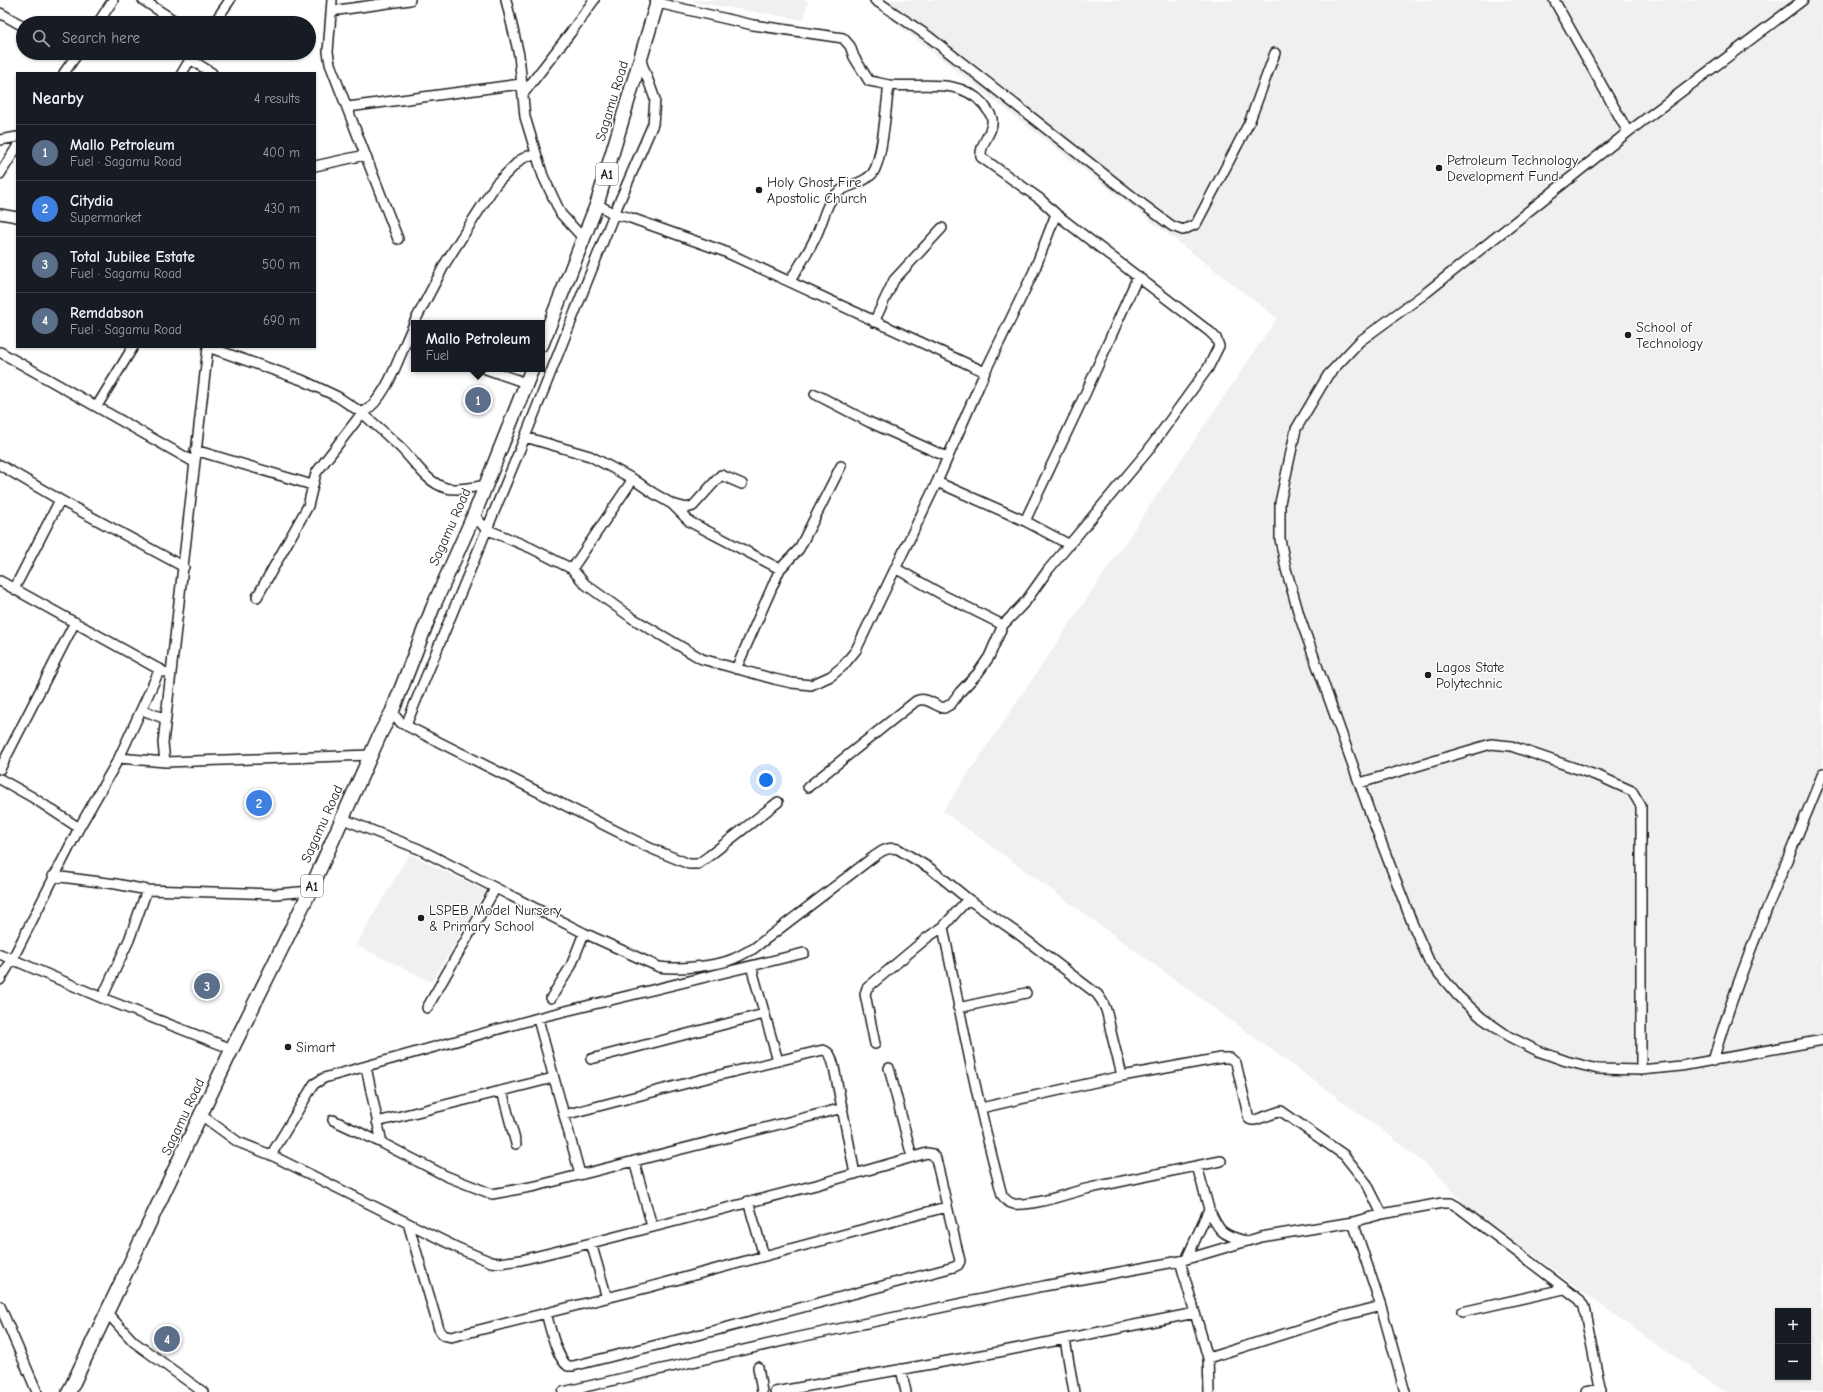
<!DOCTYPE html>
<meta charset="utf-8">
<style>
:root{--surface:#171b24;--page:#242831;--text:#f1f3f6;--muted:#9ea1a6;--line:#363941;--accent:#0b8043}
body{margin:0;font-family:"Comic Neue",sans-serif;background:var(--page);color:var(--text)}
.controls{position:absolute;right:12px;bottom:12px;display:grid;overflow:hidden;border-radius:0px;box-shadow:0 1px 3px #0004}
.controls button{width:36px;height:36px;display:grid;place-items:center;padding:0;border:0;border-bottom:1px solid var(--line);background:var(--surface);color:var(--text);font:20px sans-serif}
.you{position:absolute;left:766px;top:780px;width:14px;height:14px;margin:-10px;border:3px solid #fff;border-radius:50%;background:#1a73e8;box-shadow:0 0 0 6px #1a73e833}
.badge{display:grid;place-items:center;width:26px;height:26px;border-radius:50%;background:var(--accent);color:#fff;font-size:13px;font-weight:700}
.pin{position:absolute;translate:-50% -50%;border:2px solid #fff;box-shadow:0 1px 4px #0006}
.popup{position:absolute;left:411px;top:320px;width:134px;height:52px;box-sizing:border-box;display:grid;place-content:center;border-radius:0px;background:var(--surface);filter:drop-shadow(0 1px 3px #0005);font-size:13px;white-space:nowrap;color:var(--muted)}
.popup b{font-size:15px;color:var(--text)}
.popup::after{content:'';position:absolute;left:50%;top:100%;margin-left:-8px;border:8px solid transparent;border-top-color:var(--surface)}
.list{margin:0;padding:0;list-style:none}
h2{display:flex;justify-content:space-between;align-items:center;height:52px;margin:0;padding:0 16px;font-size:17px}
h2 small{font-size:13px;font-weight:400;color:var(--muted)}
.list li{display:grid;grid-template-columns:26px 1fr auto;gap:12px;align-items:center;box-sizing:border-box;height:56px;padding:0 16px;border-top:1px solid var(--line)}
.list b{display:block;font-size:15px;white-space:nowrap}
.list p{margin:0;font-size:13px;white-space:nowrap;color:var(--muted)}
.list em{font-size:13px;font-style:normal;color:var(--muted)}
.icon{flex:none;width:22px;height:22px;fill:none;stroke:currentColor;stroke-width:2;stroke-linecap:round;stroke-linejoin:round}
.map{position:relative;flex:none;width:1823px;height:1392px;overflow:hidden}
.search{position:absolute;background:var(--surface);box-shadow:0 1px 3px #0004;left:16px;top:16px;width:300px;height:44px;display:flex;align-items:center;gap:10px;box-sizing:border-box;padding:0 14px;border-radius:22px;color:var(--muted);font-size:15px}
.panel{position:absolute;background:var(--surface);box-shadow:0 1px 3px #0004;left:16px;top:72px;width:300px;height:276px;border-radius:0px}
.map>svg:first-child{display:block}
.built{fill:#f0f0f0;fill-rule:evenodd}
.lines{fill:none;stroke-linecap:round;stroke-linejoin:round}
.minor-casing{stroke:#1c1c1c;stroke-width:12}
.highway-casing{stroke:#1c1c1c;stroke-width:16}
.minor{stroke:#fff;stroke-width:9}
.highway{stroke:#fff;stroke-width:13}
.poi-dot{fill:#1c1c1c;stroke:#fff;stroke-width:1.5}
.labels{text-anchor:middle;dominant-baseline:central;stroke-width:3;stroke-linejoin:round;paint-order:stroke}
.shield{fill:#fff;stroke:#606060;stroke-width:1}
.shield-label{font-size:13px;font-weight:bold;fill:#1c1c1c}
.street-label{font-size:14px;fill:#1c1c1c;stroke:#fff}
.poi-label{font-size:14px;fill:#1c1c1c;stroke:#fff;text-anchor:start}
</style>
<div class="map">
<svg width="1823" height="1392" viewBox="0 0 1823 1392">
<rect width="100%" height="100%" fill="#fff"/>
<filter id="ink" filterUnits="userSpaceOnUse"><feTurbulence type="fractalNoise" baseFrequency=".025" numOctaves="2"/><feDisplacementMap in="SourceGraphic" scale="8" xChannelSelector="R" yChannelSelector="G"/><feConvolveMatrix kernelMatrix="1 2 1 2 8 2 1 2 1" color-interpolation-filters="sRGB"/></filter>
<g filter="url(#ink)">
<!-- built -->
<path class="built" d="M694,0H808L804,20L694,2Z
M866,0H1823V1392H1729L1640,1333L1591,1298L1466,1205L1435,1172L1390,1136L943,811L1277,318L1014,116ZM1778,1311H1808V1377H1778Z
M409,854L486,891L432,982L356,945Z"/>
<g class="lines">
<!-- minor casing -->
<g class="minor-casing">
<path id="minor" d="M143,0L178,23
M332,0L328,52L330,64L398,239
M506,0L519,55L525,117L543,176L561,214L583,238
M875,0L928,36L1137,200L1172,226L1183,230L1196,224L1249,123L1275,53
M1554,0L1628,132
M1803,0L1628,132L1427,292L1360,341L1328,375L1296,429L1280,503V539L1286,569L1300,618L1370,813L1413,925L1430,963L1458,996L1482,1018L1508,1036L1538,1051L1566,1061L1598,1069L1641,1070L1681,1066L1823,1040
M658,3L753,25L843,38L850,46L854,57L869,81C876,82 883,84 890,85C921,88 960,77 983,104C986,108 991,113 992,119C994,133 979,143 981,157L1040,199L1056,214L1210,332L1216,338L1219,346L1208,368L1147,452L1048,570L1026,601L1003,625L989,657L978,673L960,692L951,704L944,708C934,706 927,696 916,701L808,787
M331,11L410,0
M0,13L23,26
M98,23L113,0
M214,23L230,0
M190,59L212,73
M64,73L78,53
M182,73L194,53
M523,94L571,32L594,0
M348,107L521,84
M0,140L17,137
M315,166L365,155
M0,174L17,147
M597,204L614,214L628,217L723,251L985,372
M0,214L17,217
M790,281C799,266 809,252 816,236C822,224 824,211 831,200C843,183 860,187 872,174C883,161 886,104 889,85
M874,322L894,280L942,228
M414,323L446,262L496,184L520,160L528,156L536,155
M208,347L302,380L338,397L362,413C389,398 400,351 414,324
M0,352L194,462
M486,369L526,383
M815,394L869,422L947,457
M97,406L133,347
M525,437L590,456L633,479L653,493L672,504L690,522L780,569
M195,450L312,485
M0,465L60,500L184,567
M937,482L1025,521L1070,545
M672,504L687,508L693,506L721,475L742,484
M474,515L486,529L531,548L572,569L585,584L632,618L702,659L774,679L792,683L811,685L831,676L843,666L856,650L937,482L985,372L1034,271L1056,214
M1025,521L1086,392L1138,276
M895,568L943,595L1003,625
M572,569L633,479
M0,581L164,672
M14,589L60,500
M257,597L308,506L316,473L362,413C375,424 388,436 401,448C415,462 426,482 446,488C458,491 474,487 486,485
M736,669L780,569L799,549L841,466
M142,710L166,719
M392,712L401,723L650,848L689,864H698L709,856L778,802
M406,725L525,437L614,214L653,124L655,99L641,61
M119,758L165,762L371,755
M165,762L163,743L208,347
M0,769L75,622
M0,779L32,797L79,828
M1360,783L1491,744L1511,746L1601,777L1632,791L1641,806V1070
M343,819L419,849L584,933L659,967C677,970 717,966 733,959C740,956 746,952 753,949L872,858C880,852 888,846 898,849L931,869L968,899L1017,933L1097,994C1108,1007 1108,1020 1112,1036C1115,1049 1119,1062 1122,1076
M53,876L116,884L147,890L276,894L310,891
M943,927C961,1017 978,1107 1002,1195C1005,1199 1008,1203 1014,1204C1035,1206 1065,1194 1086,1189C1131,1179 1176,1170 1221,1161
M0,954L102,998L232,1049
M751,966L778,1061
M0,980L12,960L79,828L119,758L160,669
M102,998L129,940L147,890
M551,998L571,966L584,933
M427,1008L495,889
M958,1008L1026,993
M538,1019L580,1174
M875,1044L865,994L867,988L928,937L943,927L968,899
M591,1059L764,1014
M1713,1061C1741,962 1785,868 1823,773
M366,1067L382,1143L446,1176L492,1194L536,1186L843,1108
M889,1068L912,1157
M502,1091L516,1144
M981,1108L1122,1076L1221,1058H1230L1236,1063L1249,1119L1252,1120H1255L1281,1111L1344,1155L1367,1184L1382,1214
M201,1115L238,1142L271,1155L458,1248L491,1262L499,1263L521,1260L591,1243L816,1185L927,1153L932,1154L936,1159L960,1261L958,1265L954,1267L717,1330L573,1366H568C556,1358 550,1326 546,1313
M564,1115L703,1079L823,1050C831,1052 832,1060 834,1067L855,1174
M333,1120L382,1143
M377,1122L553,1078
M271,1155L314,1084L324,1078L545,1016L804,953
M634,1161L652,1226
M748,1201L764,1256
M1209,1209C1219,1231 1221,1235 1246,1241
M1353,1222L1381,1306L1405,1392
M408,1223L439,1329L443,1335L451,1337L646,1288L946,1207
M591,1243L607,1298
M1187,1258L1209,1209L1197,1166
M1180,1261L1208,1358L1209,1392
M0,1306L37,1392
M1462,1312L1564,1289
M107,1313L134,1342L203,1392
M1065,1340L1074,1392
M1208,1358L1338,1317L1381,1306
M758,1367L762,1392
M901,1369L906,1392
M563,1392L800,1337L1044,1286L1180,1261L1261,1237L1353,1222L1382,1214L1442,1203H1451L1458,1207L1580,1300L1584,1307L1601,1392
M775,1392L1004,1351L1195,1313
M1586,1392L1601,1389"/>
</g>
<!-- highway casing -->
<g class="highway-casing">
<path id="highway" d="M542,344L597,204L658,0
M69,1392L232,1049L310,891L381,732L392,712L433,607L474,515L532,369"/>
</g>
<!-- minor -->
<use href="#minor" class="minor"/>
<!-- highway -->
<use href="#highway" class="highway"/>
</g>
</g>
<!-- markers -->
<g class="poi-dot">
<circle cx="1439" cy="168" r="4"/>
<circle cx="759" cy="190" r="4"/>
<circle cx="1628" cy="335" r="4"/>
<circle cx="1428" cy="675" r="4"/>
<circle cx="421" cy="918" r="4"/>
<circle cx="288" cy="1047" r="4"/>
</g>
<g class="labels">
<!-- shield labels -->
<g class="shield">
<rect x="596" y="163" width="22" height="22" rx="3"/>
<rect x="301" y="875" width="22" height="22" rx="3"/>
</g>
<g class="shield-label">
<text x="607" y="174">A1</text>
<text x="312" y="886">A1</text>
</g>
<!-- street labels -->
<g class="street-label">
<text transform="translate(612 101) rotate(-73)">Sagamu Road</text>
<text transform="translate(450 527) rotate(-66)">Sagamu Road</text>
<text transform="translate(322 824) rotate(-66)">Sagamu Road</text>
<text transform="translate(183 1117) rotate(-65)">Sagamu Road</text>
</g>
<!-- poi labels -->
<g class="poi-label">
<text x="1447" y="160">Petroleum Technology<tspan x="1447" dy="16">Development Fund</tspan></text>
<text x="767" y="182">Holy Ghost Fire<tspan x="767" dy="16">Apostolic Church</tspan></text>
<text x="1636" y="327">School of<tspan x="1636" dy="16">Technology</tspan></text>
<text x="1436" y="667">Lagos State<tspan x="1436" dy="16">Polytechnic</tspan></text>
<text x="429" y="910">LSPEB Model Nursery<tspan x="429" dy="16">&amp; Primary School</tspan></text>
<text x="296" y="1047">Simart</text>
</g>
</g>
</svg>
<div class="controls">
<button>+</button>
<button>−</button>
</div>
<div class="you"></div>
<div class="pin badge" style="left:478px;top:400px;background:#5c6f8a">1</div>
<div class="popup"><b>Mallo Petroleum</b>Fuel</div>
<div class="pin badge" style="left:259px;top:803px;background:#3f7fe0">2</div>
<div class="pin badge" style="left:207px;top:986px;background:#5c6f8a">3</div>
<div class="pin badge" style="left:167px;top:1339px;background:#5c6f8a">4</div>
<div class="search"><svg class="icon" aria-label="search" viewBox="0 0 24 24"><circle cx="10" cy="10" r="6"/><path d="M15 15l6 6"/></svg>Search here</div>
<section class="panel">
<h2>Nearby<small>4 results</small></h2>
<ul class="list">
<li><span class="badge" style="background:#5c6f8a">1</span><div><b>Mallo Petroleum</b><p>Fuel · Sagamu Road</p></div><em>400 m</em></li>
<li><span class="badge" style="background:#3f7fe0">2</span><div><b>Citydia</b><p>Supermarket</p></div><em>430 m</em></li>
<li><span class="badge" style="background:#5c6f8a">3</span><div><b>Total Jubilee Estate</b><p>Fuel · Sagamu Road</p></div><em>500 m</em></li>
<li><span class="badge" style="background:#5c6f8a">4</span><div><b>Remdabson</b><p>Fuel · Sagamu Road</p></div><em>690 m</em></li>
</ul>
</section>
</div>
